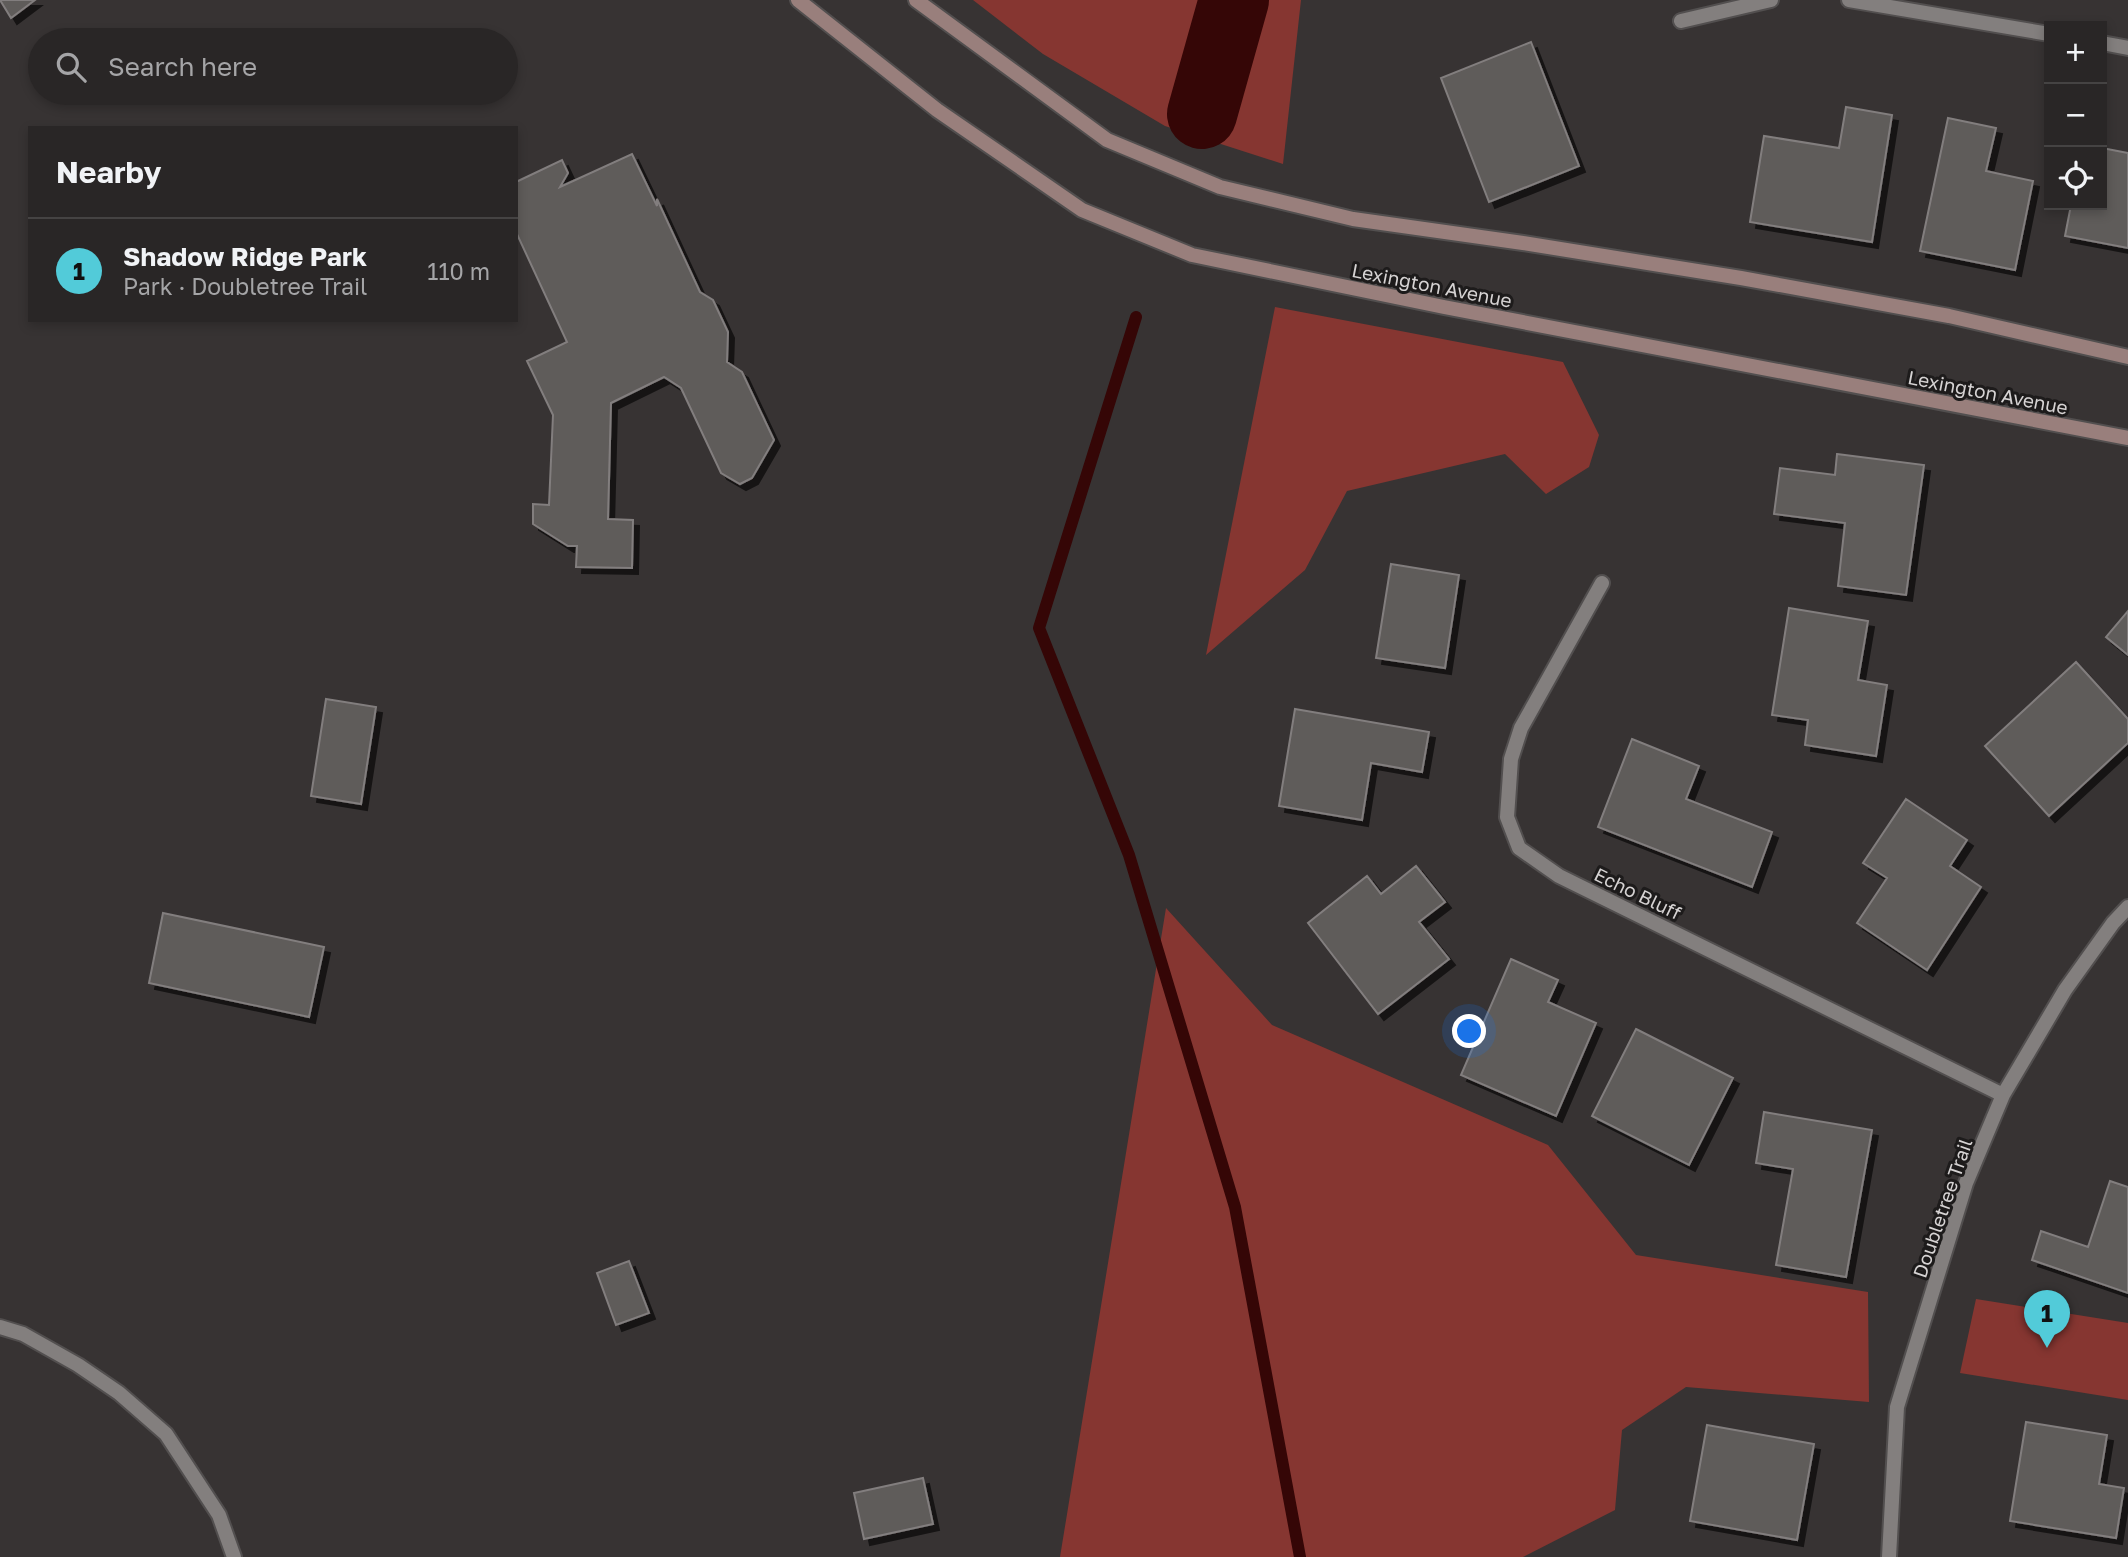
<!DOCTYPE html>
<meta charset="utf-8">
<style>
:root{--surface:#292626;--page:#312e2e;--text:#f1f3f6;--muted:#a5a5a7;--line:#454343;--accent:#52cbd9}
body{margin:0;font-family:"Golos Text",sans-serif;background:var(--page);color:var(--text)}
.controls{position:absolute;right:21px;top:21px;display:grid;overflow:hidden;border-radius:0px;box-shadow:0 4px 10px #0003}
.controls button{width:63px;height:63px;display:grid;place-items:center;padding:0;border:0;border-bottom:2px solid var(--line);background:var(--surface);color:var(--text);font:35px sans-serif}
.you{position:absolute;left:1470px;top:1032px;width:24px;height:24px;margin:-18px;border:5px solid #fff;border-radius:50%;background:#1a73e8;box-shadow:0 0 0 10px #1a73e833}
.badge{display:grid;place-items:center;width:46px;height:46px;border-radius:50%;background:var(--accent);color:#111;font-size:23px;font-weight:700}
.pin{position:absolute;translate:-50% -58px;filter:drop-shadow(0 2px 4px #0008)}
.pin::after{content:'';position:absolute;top:37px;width:24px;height:21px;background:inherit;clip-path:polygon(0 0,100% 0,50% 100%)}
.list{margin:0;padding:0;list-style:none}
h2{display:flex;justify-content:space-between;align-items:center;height:91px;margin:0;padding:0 28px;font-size:30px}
h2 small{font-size:23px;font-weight:400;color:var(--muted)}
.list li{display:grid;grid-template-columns:46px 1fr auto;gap:21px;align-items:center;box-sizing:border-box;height:105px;padding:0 28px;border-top:2px solid var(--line)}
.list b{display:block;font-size:26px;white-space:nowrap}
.list p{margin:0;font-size:23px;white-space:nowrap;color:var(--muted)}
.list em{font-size:23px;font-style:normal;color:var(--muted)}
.icon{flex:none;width:38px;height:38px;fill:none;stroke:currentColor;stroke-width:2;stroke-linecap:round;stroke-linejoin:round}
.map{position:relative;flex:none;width:2128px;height:1557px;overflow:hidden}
.search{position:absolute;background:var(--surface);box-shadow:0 4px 10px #0003;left:28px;top:28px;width:490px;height:77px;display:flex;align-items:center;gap:18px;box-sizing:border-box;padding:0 24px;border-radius:38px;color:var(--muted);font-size:26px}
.panel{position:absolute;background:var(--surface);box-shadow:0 4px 10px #0003;left:28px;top:126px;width:490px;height:196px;border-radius:0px}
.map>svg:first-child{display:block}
.green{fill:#863631}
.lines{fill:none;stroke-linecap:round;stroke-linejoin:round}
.stream{stroke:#350606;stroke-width:12}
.river{stroke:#350606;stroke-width:70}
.building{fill:#5f5b5a;stroke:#827e7e;stroke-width:2;filter:url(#shadow)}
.street-casing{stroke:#524f4f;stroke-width:18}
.secondary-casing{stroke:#524f4f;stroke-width:18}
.street{stroke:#837f7e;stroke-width:14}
.secondary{stroke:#997f7c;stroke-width:14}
.labels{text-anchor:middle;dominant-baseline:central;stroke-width:6;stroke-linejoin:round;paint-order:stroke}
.street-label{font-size:19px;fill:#d6d3d3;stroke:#1d1b1b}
</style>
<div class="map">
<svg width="2128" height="1557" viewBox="0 0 2128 1557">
<defs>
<filter id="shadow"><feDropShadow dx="6" dy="6" stdDeviation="0" flood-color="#0009"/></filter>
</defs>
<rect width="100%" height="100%" fill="#373333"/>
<!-- green -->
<path class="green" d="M973,0H1301L1283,164L1165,126L1043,54Z
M1275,307L1563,362L1599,435L1589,467L1546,494L1505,454L1347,491L1305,570L1206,655Z
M1166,908L1272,1025L1548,1145L1636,1255L1868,1292L1869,1402L1686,1387L1622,1430L1615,1510L1523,1557H1060Z
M1976,1299L2128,1323V1400L1960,1373Z"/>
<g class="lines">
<!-- stream -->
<path class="stream" d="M1136,317L1039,628L1129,855L1235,1207L1300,1557"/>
<!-- river -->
<path class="river" d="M1202,114L1234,0"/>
</g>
<!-- building -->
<path class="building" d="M0,0H35L11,18Z
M1531,42L1579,166L1489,202L1441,78Z
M1846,107L1892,115L1872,242L1750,222L1764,136L1839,148Z
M1948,118L1996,128L1986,171L2033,181L2015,270L1920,251Z
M2102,148L2128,153V248L2065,236L2071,205H2102Z
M632,154L657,206V199L700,292L713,300L728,332L727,362L742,372L774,440L752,478L740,484L721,473L681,388L664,377L611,403L608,519L633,520L632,568L576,567L577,546H568L533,524V504L549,505L553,415L527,361L567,342L516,232V182L562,160L568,173L560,187Z
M1837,454L1924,465L1906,595L1838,586L1845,523L1774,514L1780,468L1835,475Z
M1391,564L1459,575L1445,668L1376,658Z
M1789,608L1868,621L1858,680L1887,685L1876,756L1805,745L1808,720L1772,715Z
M2128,611V655L2106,637Z
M2076,662L2128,719V743L2049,816L1985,746Z
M326,699L376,707L361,804L311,796Z
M1295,709L1429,732L1422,772L1371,763L1362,820L1279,806Z
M1632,739L1699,766L1686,799L1772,832L1752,887L1598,827Z
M1906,799L1967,840L1950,866L1981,887L1927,970L1857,923L1887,878L1863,863Z
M1416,866L1445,902L1419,922L1449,959L1378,1014L1308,923L1367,876L1381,894Z
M163,913L324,947L309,1017L149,983Z
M1511,959L1558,980L1548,1002L1596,1023L1556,1116L1461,1075Z
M1636,1029L1733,1078L1689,1165L1592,1116Z
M1764,1112L1872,1130L1846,1277L1776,1265L1793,1169L1756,1163Z
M2110,1181L2128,1187V1293L2032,1260L2041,1231L2088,1247Z
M629,1261L649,1313L616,1325L597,1273Z
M2026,1422L2107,1435L2099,1484L2124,1488L2116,1538L2010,1521Z
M1707,1425L1814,1444L1797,1540L1690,1521Z
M923,1478L933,1524L864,1539L854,1493Z"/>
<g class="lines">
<!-- street casing -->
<g class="street-casing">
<path id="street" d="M1849,0L2049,34
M1681,21L1771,0
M2102,43L2128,48
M1602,583L1521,728L1511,759L1507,817L1519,848L1559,876L2003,1095
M0,1327L23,1334L78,1365L119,1393L166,1434L219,1515L234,1557
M1889,1557L1897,1407L1966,1183L2003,1095L2065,990L2113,923L2128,907"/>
</g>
<!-- secondary casing -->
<g class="secondary-casing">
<path id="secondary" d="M798,0L937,110L1082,210L1192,255L1444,307L2128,438
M916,0L1107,140L1220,187L1353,219L1523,243L1741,278L1949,316L2128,357"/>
</g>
<!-- street -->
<use href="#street" class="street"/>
<!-- secondary -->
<use href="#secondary" class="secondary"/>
</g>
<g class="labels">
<!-- street labels -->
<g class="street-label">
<text transform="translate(1432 285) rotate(11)">Lexington Avenue</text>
<text transform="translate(1988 392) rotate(11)">Lexington Avenue</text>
<text transform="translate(1638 893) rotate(26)">Echo Bluff</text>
<text transform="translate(1942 1208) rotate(-71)">Doubletree Trail</text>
</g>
</g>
</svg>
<div class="controls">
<button>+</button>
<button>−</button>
<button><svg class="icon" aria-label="locate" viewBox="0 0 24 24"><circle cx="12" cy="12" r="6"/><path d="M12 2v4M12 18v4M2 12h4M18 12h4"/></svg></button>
</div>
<div class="you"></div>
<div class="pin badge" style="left:2047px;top:1348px">1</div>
<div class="search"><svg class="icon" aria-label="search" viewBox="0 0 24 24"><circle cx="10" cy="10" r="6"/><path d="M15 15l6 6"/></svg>Search here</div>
<section class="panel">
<h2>Nearby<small></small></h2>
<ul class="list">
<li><span class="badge">1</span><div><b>Shadow Ridge Park</b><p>Park · Doubletree Trail</p></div><em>110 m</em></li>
</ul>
</section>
</div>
